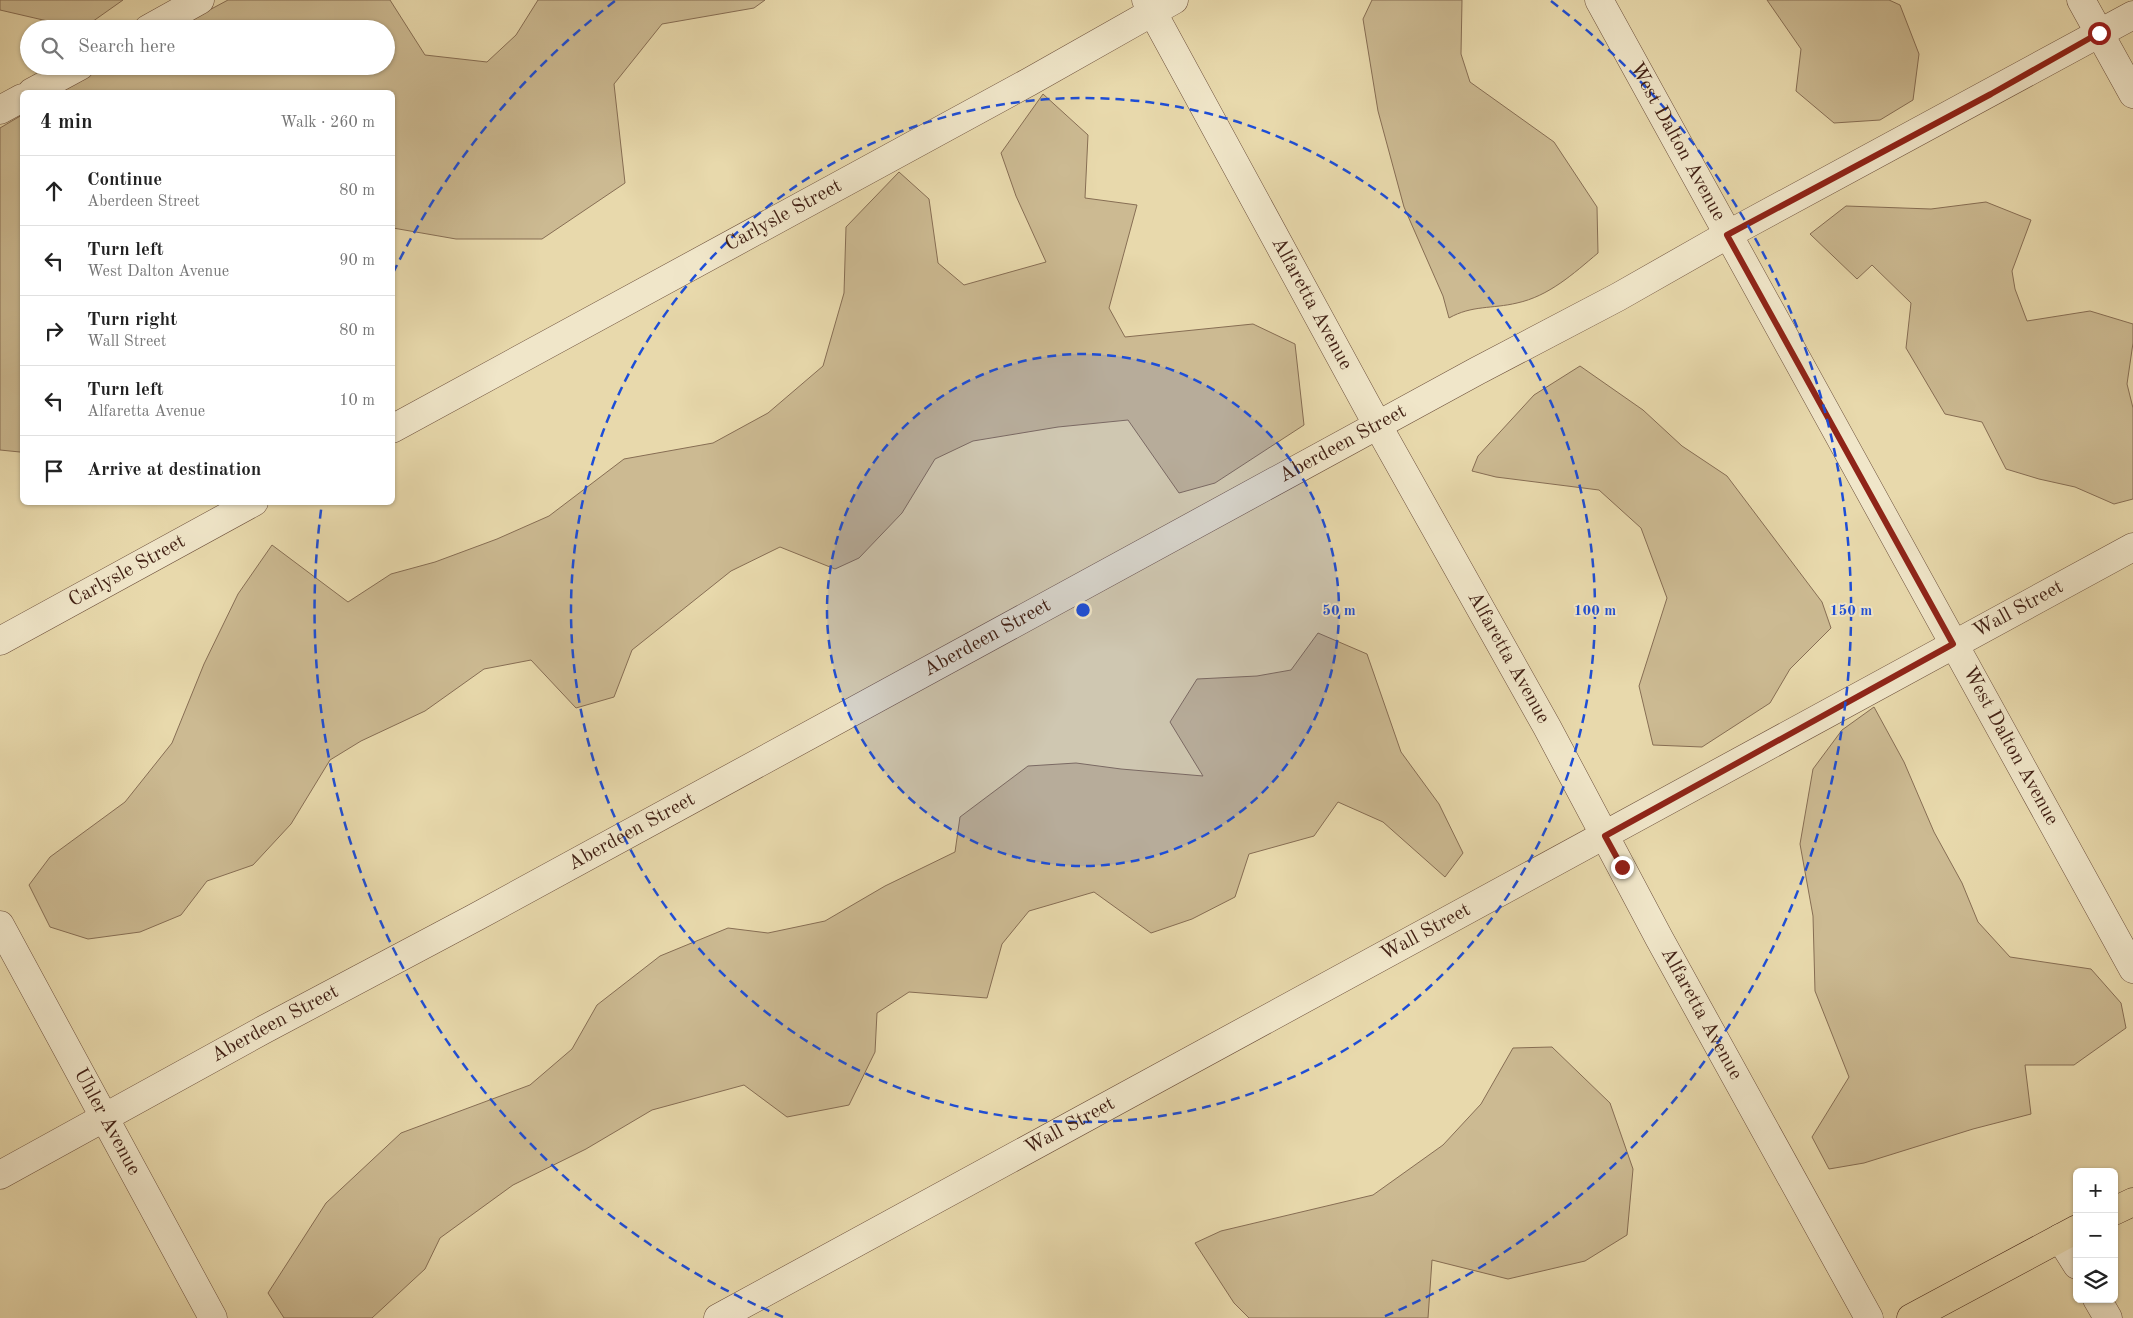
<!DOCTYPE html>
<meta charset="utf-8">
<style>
:root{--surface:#fff;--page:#f2f2f2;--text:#222;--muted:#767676;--line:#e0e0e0}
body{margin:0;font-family:"Old Standard TT",serif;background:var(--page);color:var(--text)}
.controls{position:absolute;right:15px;bottom:15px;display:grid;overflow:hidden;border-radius:8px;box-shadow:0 1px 4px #0004}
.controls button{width:45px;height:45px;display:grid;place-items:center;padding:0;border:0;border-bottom:1px solid var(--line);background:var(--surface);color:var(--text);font:25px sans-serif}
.stop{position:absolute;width:15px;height:15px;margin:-11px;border:4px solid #8f2418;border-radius:50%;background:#fff}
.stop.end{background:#8f2418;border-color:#fff;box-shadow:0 1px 5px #0008}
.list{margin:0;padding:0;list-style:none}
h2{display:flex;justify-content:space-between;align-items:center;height:65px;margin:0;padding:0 20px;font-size:21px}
h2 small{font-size:16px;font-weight:400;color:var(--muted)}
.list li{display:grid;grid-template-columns:32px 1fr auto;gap:15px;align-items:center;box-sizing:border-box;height:70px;padding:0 20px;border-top:1px solid var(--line)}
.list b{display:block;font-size:19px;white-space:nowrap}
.list p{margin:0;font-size:16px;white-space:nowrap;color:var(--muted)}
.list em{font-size:16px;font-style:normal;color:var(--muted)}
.icon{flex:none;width:28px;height:28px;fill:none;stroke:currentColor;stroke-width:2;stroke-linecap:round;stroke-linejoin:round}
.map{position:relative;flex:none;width:2133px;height:1318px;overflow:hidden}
.search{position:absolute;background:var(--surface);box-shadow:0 1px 4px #0004;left:20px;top:20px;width:375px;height:55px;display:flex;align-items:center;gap:12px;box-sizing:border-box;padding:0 18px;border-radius:28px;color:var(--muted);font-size:19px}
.panel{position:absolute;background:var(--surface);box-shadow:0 1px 4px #0004;left:20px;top:90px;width:375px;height:415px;border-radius:8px}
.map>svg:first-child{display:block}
.green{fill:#ccba92;stroke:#876e54}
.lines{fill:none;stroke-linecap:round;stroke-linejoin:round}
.minor-casing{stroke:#6c4f3b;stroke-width:29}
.major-casing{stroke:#422115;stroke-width:29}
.minor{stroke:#f0e6c9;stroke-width:28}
.major{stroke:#e8d9ac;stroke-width:28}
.route{stroke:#8f2418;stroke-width:6}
.ring{fill:none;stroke:#1d4ed8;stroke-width:2.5;stroke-dasharray:9 6}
.labels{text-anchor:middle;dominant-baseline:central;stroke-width:4;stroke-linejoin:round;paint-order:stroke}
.street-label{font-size:20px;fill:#422115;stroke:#f0e6c9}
.centre{fill:#1d4ed8;stroke:#f0e6c9;stroke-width:2.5}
.ring-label{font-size:15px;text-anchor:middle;font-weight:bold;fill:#1d4ed8;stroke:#f0e6c9;stroke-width:4;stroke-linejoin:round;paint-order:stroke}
</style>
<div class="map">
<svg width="2133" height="1318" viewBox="0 0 2133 1318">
<rect width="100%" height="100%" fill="#e8d9ac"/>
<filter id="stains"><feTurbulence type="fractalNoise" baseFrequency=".004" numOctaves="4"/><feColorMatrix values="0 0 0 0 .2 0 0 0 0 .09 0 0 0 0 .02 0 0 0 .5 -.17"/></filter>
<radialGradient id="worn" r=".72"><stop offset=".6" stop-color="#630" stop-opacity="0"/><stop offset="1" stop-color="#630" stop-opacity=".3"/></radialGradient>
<!-- green -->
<path class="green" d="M0,0H123L82,29L0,10Z
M228,0H390L425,55L487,62L516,35L538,0H765L754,8L662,24L614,84L625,183L542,239H456L393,228L392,92H61L106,66H386V29H174Z
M1372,0H1462L1461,54L1470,82L1554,142L1597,207L1598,253C1573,274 1549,296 1517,303C1492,309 1472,305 1449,318L1443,296L1404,207L1378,111L1363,19Z
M1767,0H1889L1900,5L1919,54L1913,100L1880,120L1834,123L1796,91L1801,49Z
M1043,94L1088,135L1085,198L1137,205L1109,308L1125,337L1253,324L1295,344L1304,425L1215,483L1179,493L1128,420L1058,427L973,441L935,459L902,513L859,558L835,569L780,547L731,571L632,650L614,697L576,708L531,660L484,669L425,711L361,741L330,760L291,824L253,865L207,881L181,915L140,932L88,939L50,927L29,885L50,857L125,802L172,743L204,664L238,594L272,545L348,602L391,574L435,562L497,539L549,516L624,459L713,443L768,413L823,366L844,293L846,227L899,172L929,199L938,263L964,285L1046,262L1016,196L1001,153Z
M22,115V452H20L0,450V128Z
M1986,202L2031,220L2012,271L2015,289L2027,321L2090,311L2133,324V343L2127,384L2133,408V499L2114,504L2075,487L2039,479L2006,469L1982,422L1945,414L1906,348L1911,303L1872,265L1857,279L1810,234L1846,206L1931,209Z
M1580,366L1643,410L1682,446L1727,476L1822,602L1831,628L1790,669L1770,703L1702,747L1653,745L1639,686L1667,598L1641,528L1599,490L1496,477L1472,471L1478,456L1534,395Z
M1318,633L1367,654L1401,752L1439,804L1463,853L1445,877L1383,822L1338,802L1314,836L1249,854L1235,897L1192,919L1151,933L1094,892L1029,911L1002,944L987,998L909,992L877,1013L875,1052L849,1105L787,1117L744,1085L652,1110L586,1149L513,1185L440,1238L425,1269L372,1318H284L268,1293L326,1203L401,1133L530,1085L572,1049L597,1005L660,956L728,928L768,933L825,921L885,886L955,852L960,817L1028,766L1076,763L1121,769L1203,776L1170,722L1197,679L1257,676L1291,670Z
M1874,707L1904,762L1934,832L1962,883L1978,922L2010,957L2091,969L2121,1003L2126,1028L2074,1065H2025L2031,1114L1973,1129L1864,1163L1829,1169L1812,1137L1849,1077L1815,991L1813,916L1800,844L1813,769L1842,730Z
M1552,1047L1610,1103L1633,1169L1627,1235L1585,1261L1508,1279L1432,1260L1428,1318H1249L1234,1303L1195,1243L1221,1231L1373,1195L1443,1145L1481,1104L1513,1048Z"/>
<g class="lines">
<!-- minor casing -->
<g class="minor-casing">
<g id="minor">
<path id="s1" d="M1146,0L1378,426L1547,727L1659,938L1869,1318"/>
<path id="s2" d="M1599,0L2133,969"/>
<path d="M2081,0L2133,94"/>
<path d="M148,29L200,0"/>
<path d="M32,92L80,66"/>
<path d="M0,110L22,98"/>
<path id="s3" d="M392,429L1029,82L1174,0"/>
<path id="s4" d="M0,641L254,502"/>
<path id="s5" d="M0,925L213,1318"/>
<path id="s6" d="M0,1175L265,1029L476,917L1477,371L1618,297L1727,235L2133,15"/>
<path d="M2060,1238L2077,1265"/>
<path d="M2097,1299L2108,1318"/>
<path id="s7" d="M718,1318L2133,547"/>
</g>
</g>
<!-- major casing -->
<g class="major-casing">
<path id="major" d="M2114,1211L2133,1202
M1911,1318L2077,1229"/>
</g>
<!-- minor -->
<use href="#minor" class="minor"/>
<!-- major -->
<use href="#major" class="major"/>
</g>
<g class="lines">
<!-- route -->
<path class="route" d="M1622,867L1605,836L1953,644L1727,235L1991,94L2099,33"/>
</g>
<!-- distance rings -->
<circle cx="1083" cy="610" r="256" fill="#1d4ed8" fill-opacity=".12"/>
<g class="ring">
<circle cx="1083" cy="610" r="256"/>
<circle cx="1083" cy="610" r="512"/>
<path d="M783 1317A768 768 0 0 1 322 503M393 273A768 768 0 0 1 615 1M1551 1A768 768 0 0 1 1383 1317"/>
</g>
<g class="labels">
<!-- street labels -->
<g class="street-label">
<text stroke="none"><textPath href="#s2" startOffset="162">West Dalton Avenue</textPath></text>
<text stroke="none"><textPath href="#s3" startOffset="446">Carlysle Street</textPath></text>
<text stroke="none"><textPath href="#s1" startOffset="346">Alfaretta Avenue</textPath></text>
<text stroke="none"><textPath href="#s6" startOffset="1529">Aberdeen Street</textPath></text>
<text stroke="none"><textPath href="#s4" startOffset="145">Carlysle Street</textPath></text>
<text stroke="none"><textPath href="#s7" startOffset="1481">Wall Street</textPath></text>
<text stroke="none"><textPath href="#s6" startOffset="1124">Aberdeen Street</textPath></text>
<text stroke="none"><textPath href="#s1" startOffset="751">Alfaretta Avenue</textPath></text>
<text stroke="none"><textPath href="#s2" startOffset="852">West Dalton Avenue</textPath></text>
<text stroke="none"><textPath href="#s6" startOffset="719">Aberdeen Street</textPath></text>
<text stroke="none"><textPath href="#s7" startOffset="806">Wall Street</textPath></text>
<text stroke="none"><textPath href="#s1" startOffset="1156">Alfaretta Avenue</textPath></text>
<text stroke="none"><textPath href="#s6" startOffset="314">Aberdeen Street</textPath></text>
<text stroke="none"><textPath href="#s5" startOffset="224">Uhler Avenue</textPath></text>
<text stroke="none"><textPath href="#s7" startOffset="401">Wall Street</textPath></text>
</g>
</g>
<circle cx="1083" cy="610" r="8" class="centre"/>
<g class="ring-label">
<text x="1339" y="615">50 m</text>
<text x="1595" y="615">100 m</text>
<text x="1851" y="615">150 m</text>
</g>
<rect width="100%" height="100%" filter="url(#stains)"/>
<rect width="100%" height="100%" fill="url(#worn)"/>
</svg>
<div class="controls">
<button>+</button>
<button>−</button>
<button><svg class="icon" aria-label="layers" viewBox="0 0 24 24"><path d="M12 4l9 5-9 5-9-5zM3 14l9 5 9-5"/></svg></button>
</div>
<div class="stop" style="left:2099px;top:33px"></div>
<div class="stop end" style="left:1622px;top:867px"></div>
<div class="search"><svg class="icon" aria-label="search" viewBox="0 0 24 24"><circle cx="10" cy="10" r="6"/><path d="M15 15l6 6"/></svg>Search here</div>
<section class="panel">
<h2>4 min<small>Walk · 260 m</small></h2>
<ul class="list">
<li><svg class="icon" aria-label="ahead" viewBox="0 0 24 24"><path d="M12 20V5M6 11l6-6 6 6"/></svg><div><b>Continue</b><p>Aberdeen Street</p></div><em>80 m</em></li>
<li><svg class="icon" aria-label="left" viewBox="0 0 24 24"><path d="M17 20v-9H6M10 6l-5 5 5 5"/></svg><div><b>Turn left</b><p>West Dalton Avenue</p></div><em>90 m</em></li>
<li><svg class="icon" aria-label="right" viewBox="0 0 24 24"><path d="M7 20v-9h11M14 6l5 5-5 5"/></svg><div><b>Turn right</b><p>Wall Street</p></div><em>80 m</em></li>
<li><svg class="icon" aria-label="left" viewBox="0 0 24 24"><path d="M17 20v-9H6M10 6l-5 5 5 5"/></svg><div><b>Turn left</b><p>Alfaretta Avenue</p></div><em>10 m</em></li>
<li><svg class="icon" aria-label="arrive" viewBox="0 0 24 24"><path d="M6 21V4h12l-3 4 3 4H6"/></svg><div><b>Arrive at destination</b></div></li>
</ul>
</section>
</div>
